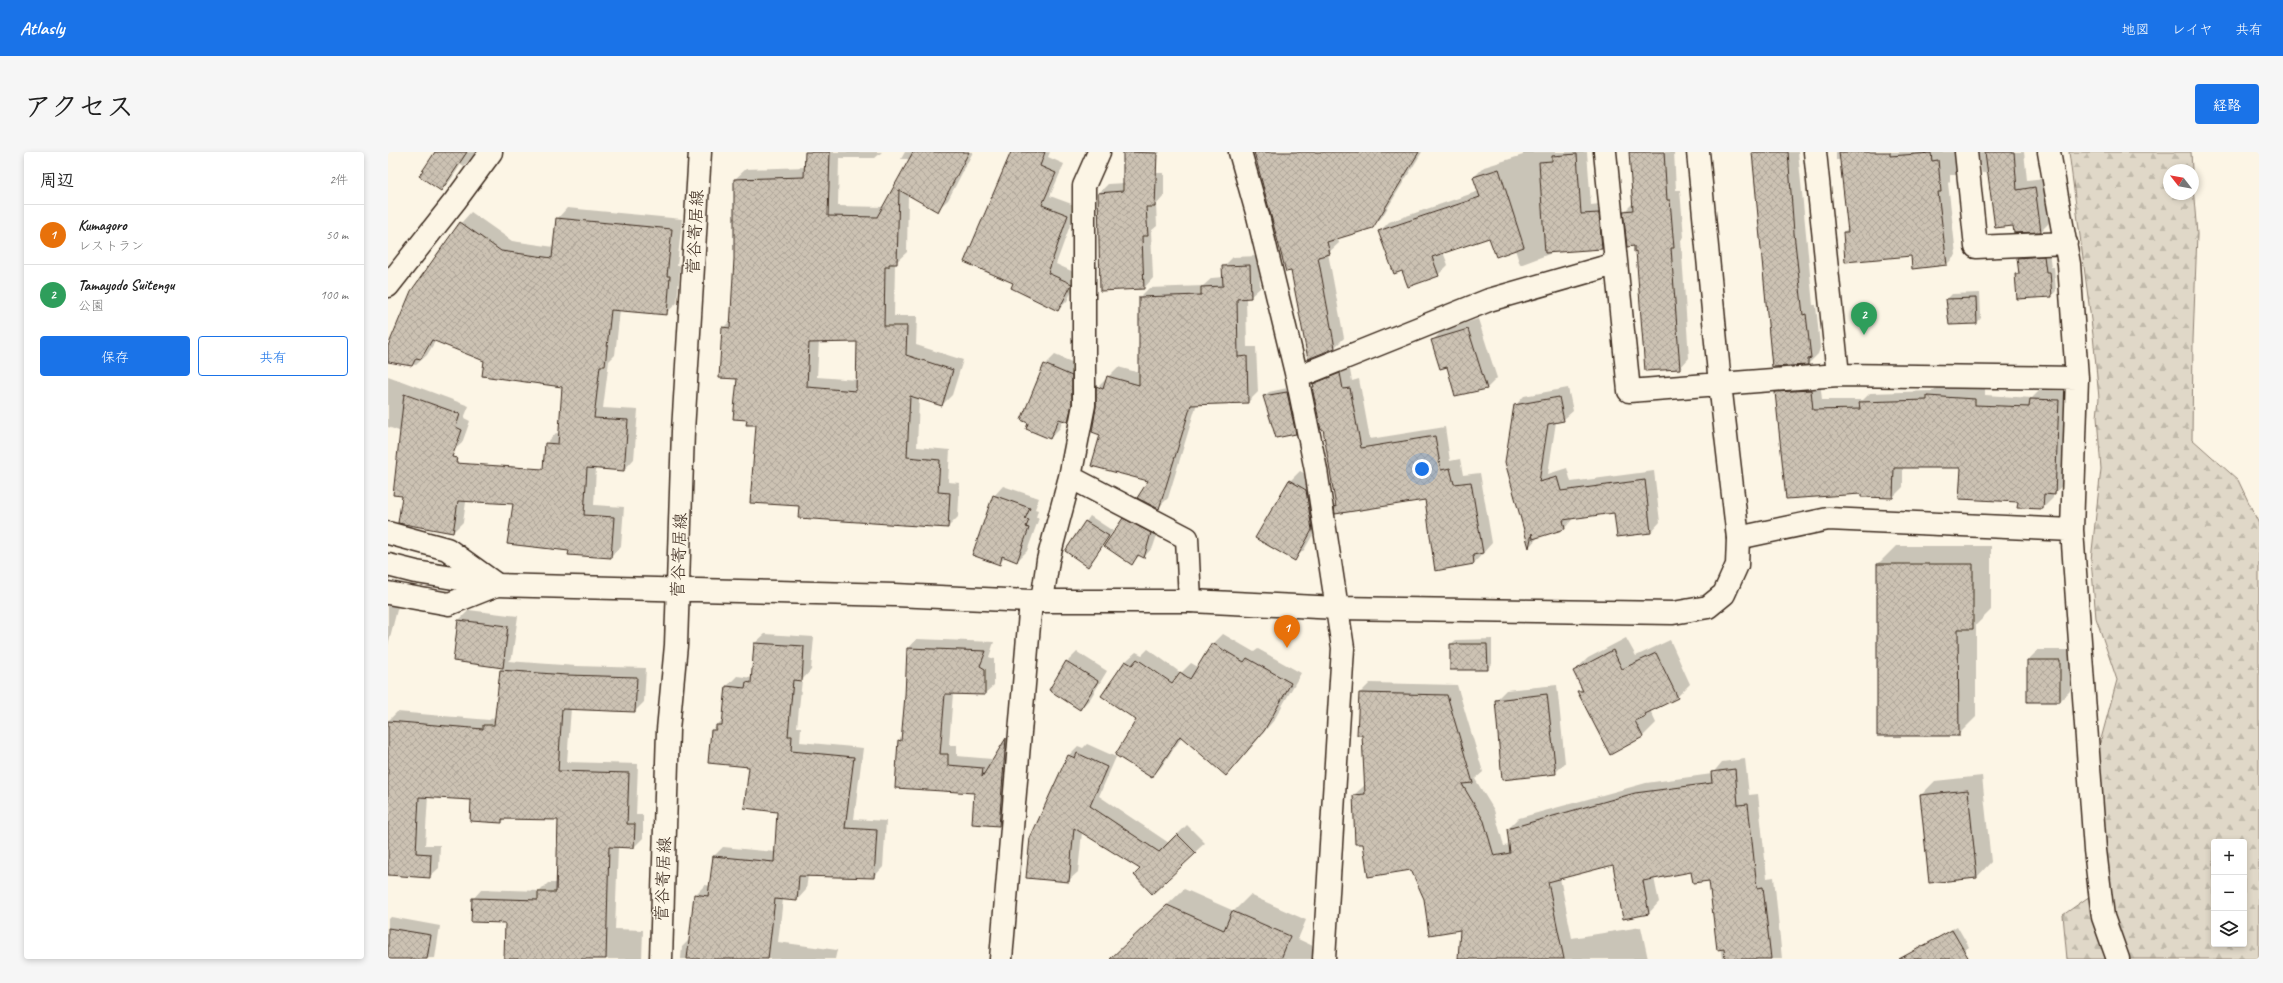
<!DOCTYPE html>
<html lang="ja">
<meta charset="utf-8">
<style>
:root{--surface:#fff;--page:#f6f6f6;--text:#222;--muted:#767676;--line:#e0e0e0;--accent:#1a73e8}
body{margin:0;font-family:Caveat,"Klee One",sans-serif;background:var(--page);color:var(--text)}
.controls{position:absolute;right:12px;bottom:12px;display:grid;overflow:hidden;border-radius:4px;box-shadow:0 2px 6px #0003}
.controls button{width:36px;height:36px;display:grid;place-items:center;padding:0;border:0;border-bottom:1px solid var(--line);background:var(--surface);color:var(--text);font:20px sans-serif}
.compass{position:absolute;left:1775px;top:12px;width:36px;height:36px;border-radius:50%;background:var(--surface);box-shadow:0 2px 6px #0003;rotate:301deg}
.you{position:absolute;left:1034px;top:317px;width:14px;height:14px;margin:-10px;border:3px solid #fff;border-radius:50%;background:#1a73e8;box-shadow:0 0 0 6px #1a73e833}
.badge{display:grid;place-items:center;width:26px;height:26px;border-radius:50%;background:var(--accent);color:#fff;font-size:13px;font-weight:700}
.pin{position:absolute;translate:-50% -33px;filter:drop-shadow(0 1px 2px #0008)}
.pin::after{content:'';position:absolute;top:21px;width:14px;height:12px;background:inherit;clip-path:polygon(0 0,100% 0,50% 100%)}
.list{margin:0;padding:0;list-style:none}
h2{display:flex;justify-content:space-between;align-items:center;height:52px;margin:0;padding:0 16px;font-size:17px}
h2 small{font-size:13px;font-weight:400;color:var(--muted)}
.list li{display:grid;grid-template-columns:26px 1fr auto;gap:12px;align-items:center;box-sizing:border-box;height:60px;padding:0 16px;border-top:1px solid var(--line)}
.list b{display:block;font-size:15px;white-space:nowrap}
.list p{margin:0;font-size:13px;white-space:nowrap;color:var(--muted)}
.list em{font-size:13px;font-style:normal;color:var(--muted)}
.actions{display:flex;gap:8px;padding:12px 16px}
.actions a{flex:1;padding:9px 0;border:1px solid var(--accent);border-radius:4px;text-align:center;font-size:14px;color:var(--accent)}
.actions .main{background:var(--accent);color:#fff}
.icon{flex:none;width:22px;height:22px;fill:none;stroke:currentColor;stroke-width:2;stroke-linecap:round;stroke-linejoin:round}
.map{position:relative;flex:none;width:1871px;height:807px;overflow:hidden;border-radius:4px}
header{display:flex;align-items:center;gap:24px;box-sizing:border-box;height:56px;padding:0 20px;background:var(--accent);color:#fff}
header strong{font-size:19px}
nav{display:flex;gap:22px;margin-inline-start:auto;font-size:14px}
.intro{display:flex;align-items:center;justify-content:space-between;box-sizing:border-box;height:96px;padding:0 24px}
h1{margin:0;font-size:28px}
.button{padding:10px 18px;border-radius:4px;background:var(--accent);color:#fff;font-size:14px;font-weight:700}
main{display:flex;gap:24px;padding:0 24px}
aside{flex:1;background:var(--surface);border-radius:4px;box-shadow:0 2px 6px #0003}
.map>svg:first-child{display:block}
.forest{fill:url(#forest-firs);stroke:#8e8173;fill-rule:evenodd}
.shadow{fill:#0003;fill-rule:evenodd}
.building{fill:url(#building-cross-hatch);stroke:#3b2a1e;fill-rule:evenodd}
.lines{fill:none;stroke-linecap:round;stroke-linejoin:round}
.street-casing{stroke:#3b2a1e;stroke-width:25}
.secondary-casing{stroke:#3b2a1e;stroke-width:25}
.street{stroke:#fcf5e5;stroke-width:22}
.secondary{stroke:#fcf5e5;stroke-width:22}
.labels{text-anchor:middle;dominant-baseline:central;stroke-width:3;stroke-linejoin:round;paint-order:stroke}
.street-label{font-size:17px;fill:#3b2a1e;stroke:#fcf5e5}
</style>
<header>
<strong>Atlasly</strong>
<nav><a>地図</a><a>レイヤ</a><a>共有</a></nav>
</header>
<div class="intro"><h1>アクセス</h1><a class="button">経路</a></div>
<main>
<aside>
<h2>周辺<small>2件</small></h2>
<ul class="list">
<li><span class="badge" style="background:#e8710a">1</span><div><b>Kumagoro</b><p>レストラン</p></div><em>50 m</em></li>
<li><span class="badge" style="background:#2e9e5b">2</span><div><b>Tamayodo Suitengu</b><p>公園</p></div><em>100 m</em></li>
</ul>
<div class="actions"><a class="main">保存</a><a>共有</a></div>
</aside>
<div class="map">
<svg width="1871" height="807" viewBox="0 0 1871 807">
<defs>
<pattern id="forest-firs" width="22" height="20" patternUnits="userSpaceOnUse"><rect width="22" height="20" fill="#e0d8c8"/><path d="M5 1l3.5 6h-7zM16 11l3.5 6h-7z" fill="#c1baab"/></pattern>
<pattern id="building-cross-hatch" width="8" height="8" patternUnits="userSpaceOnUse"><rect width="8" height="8" fill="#ccc2b3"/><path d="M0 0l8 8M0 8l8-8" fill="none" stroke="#b0a79a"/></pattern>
</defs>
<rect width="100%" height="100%" fill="#fcf5e5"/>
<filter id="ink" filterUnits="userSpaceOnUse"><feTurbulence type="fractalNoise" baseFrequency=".025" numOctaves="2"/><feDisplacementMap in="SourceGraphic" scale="8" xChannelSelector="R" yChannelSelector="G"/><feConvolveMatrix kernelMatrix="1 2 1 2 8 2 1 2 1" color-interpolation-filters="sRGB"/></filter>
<g filter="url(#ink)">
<!-- forest -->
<path class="forest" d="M1681,0H1803L1804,18H1781V42H1805V35L1809,82L1805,188L1804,287L1850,328L1871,372V807H1679L1675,763L1702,744L1693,661L1729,528L1708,466L1703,408L1713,317L1709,265L1711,246L1705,183ZM1826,690H1856V792H1826Z"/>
<!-- shadow -->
<path class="shadow" d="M48,0H88L76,14L73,12L62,29L53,38Z
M418,0H494L487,6H451L450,54L496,55L523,7H513L517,0H585L560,48L549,58L520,42L519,100L507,111L506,164H529L528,193L575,208L564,243L554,253L531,246L529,295L562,298L560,330L572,331L570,365L560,375L412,353L369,273L360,267L335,176L343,168L347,107V27L358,17L418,15ZM431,189H470L469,228L429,225Z
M624,0H662L660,5L676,12L662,44L689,54L668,112L692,123L679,149L670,158L627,130Z
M736,0H772L765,10V21H776V44L768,53L769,74L763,79L765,126L756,136L711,41L720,32L736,31Z
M867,0H1034L994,65L984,75L950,86L951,91L940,101L956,186L946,196L904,117Z
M1135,0H1199L1203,53L1220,51L1224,86L1214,96L1169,99L1132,113L1127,97L1102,85L1055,100L1060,113L1050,123L1015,118L991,80L1001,70L1091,39L1086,25L1096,15L1135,3Z
M1242,0H1286L1288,38H1292L1296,85L1293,88L1301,206L1292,216L1237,59L1245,51Z
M1365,0H1410L1425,153H1428L1432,196L1430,202L1420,212Z
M1448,0H1577V13L1568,23H1562V29L1560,31L1568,103L1559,112L1456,80L1460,76L1453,8H1448Z
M1590,0H1636L1639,28L1657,26L1663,69L1653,79L1626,73L1601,20L1594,21Z
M179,56L294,67L289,114H292L289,151L278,161L232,158L227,203L221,209L215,256L250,258L246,307L236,318L208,316L206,353L236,355L233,394L222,405L182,399L154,332L158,292L168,281L172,282L175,234L97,208L48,188L39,203L28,213L0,209V196L73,71L83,60L124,89L166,95L169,67Z
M1661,100L1663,115H1666L1668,139L1663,144L1628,122L1632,119L1630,106L1635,101Z
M871,104L872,136L862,145L858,146L859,195H868L870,240L860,250L809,251L780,346L770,356L762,328L713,282L709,255L710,235L730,215L752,221V145L761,136L815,134L824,126L835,125V115L845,105Z
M1592,141L1593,166L1589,171L1559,147L1564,142Z
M1090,167L1109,226L1099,236L1068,243L1059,214L1044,189L1054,179Z
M667,203L693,214L689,259L680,269L675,268L672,276L662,286L657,213Z
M961,213L964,229L971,227L982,287L1057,275L1062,309L1072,307L1075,323L1092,321L1104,391L1086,411L1038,347L948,361L947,354L949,352L936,276L925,236L936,223Z
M0,224L81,254L76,266L82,269L74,291L65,299L0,275Z
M1432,228L1434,248H1475L1482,241L1546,239L1550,235L1597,237V243L1644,246L1652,238L1681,239L1676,332L1665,342V346L1655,356L1631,349L1574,315H1515V335L1505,345L1474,341L1388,241L1398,231Z
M904,235L912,276L907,281L876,244L881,240Z
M1180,236L1185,259L1175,268L1168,270L1160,322L1179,316L1183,330L1266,319L1272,370L1263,380L1227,359L1186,365L1177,376L1151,384L1142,394L1118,309L1127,254L1136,244Z
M912,319L928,328L934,367L916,398L906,407L902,329Z
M82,324L75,370L65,380L11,370Z
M615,334L651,346L647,357L650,358L648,365L651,366L639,399L629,409L618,405L611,411L606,344Z
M745,357L773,371L765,395L756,405L752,403L744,411L735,367Z
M702,364L725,379L700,414L678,399Z
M1508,394H1603V458L1588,473V565L1570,583L1490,412Z
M0,452L10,454L0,493Z
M81,458L130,464L124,505L120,509L188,514L258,516L256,550L247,559L183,556L179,610L250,612L248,663H255V686L246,695H230L227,777L255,778L254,807H117L118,770L85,747L94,737L152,739L160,731H169L171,667L118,666L114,670L84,647L40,644L37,693H52L51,716L41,725L0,722V569L9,560L101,568L108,564L112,518L116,515L66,508L71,468Z
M377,482L426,485L423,518L414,528L409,575H413L412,590L475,596L466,667L498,669L495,715L486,725L420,723L418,738L409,748L395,747L390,790L449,798L447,807H293L294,795L302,787L307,743L317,733L323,734L326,704L335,695L387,700L390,659L362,614L324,579L335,567L339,534L349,524L364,526L367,491Z
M835,482L866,500L870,497L913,521L886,568L848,613L794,585L773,615L764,625L750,568L715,544L738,509L748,500L754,503L760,497L793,521L803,511L810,515L825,492Z
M1238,486L1248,504L1282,488L1302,532L1289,545L1262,558L1268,571L1255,584L1222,602L1190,540L1195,535L1186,519L1200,506Z
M529,487L606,490L601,505L606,507V533L596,542L565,541L561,593H569V604L604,607L603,612L618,587L626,579L620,664L610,673L587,640L511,589L514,585L520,497Z
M1104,487V512L1099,517L1063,492L1068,488Z
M1650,498H1682V539L1672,549H1640V508Z
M689,500L719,519L702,547L692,557L679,510Z
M982,531L1069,533L1095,620L1087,627L1106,658L1116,694L1122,693L1120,677L1131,666L1258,631L1324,622L1334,610L1357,607L1361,643L1370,642L1379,726L1386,725L1394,807H1334L1322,727L1304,719L1266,726L1271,750L1261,761L1225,712L1172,726L1184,786L1253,775L1260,807H1071L1073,777L1037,747L1023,717L966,643L977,633L972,541Z
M1169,533L1177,611L1167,621L1108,548L1118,538Z
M699,592L728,605L711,644L781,691L799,673L817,691L807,700L753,717L694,680L690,720L680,729L681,603L690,594L695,596Z
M1594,624L1603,710L1589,725L1533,643L1547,629Z
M796,737L846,759L862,743L918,768L910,787L925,794L924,807H728L751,780Z
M3,765L52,774L47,806L0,807V768Z
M1569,774L1581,795L1564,807H1549L1540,792Z"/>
<!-- building -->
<path class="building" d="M47,0H79L53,39L31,24Z
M417,0H442L440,64L489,65L525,0H581L550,60L511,38L509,112H501V115H497L496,174H519L518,203L565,218L554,254L522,244L519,305L552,308L550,340L562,341L560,376L410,366L411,354L362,351L368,273H358L359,268L345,267L349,227L331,226L334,175L342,176L346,107V27L416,25ZM469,190L468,239L419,235L421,191Z
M623,0H657L652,14L668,21L654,53L680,63L660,121L684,132L670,159L623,136L625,131L576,110Z
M735,0L769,1L767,55H758L760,84H754L756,137L712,139L710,41L735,39Z
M866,0H1031L985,76L939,90L942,102L930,105L947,196L920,207L903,119L898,120Z
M1241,0H1276L1279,48H1282L1286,96H1283L1292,217L1257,219L1248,99L1246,100V94L1239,95L1235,59L1245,58Z
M1364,0H1400L1406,81L1415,163L1418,162L1423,206L1420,207V213L1384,215Z
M1451,0H1502V4L1543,1L1544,9L1550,8L1553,40H1550L1559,113L1524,117L1523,104L1457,110L1455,80H1460Z
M1597,0H1626L1629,38L1647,35L1653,80L1626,81L1625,74L1607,76Z
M1189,2L1193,62L1211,61L1214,97L1157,101L1151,10L1164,9V4Z
M1111,17L1136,95L1108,105L1101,86L1044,105L1051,124L1020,135L1014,119L1006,122L990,79L1092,45L1085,25Z
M168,66L284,77L279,124H282L279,163L223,158L217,214H212L206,266L240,268L236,319L199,316L196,363L226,365L223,406L180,403L181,399L119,392L125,352L70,349L65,381L10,371L14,344L5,343L16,242L72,262L68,275L74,278L64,305L69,306L68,311L155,317L157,291L170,292L174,235L94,224L96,209L44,188L33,207L28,206L24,214L0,210V194L23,139L72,70L113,99L164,106Z
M1656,104L1658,120H1662L1664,145L1629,147L1627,122H1631L1629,106Z
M862,113L863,146L849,147L850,205L859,204L860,251L803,253L771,357L749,346L760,329L703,314L712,283L704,280L708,255V234L715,237L719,224L751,233V145L813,143V135L835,134L834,114Z
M1588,146L1589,172L1561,173L1558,147Z
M1080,177L1099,237L1067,244L1059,215L1052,217L1043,188Z
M656,212L684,224V252L680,270L671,267L662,287L638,277L640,271L633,268Z
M952,221L955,237L962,236L973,296L1047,284L1053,318L1062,316L1066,332L1083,330L1095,401L1085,403L1086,412L1047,419L1037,348L947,362L946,354L948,355L935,277L933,278L924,235H926L925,232Z
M1423,238L1425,258L1472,257L1471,250L1539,248V244L1587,247V253L1641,255L1642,247L1671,248L1667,343L1656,342L1655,357L1629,356L1630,350L1571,347L1573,316H1506L1505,346L1473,345V342L1398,347L1387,240Z
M899,240L908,282L888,286L875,244Z
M1171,245L1176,269L1160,272L1151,330L1169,325L1173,339L1257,328L1263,381L1229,385L1226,361L1175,368L1177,377L1145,387L1144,381L1141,396L1117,310L1126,253Z
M901,328L918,338L924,378L907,409L867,386Z
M605,343L642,356L637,367L641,368L638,375L641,376L629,410L614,404L612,413L584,403Z
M735,366L763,381L756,406L750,403L744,413L716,394Z
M697,369L721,384L700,415L677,399Z
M1489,412H1585V477H1570L1571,584H1489Z
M70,468L120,474L115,516L65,509Z
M366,491L416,494L414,529L405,528L400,584H404L403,599L466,605L457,676L489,678L486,726L411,724L409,749L387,747L380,807H299L306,742L320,744L325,704L386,710L389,660L356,656L361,615L320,611L323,578H328V573H334L338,534L357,536L358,530L363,531Z
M824,491L856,510L859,506L903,531L876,579L838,624L792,584L764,626L727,603L748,568L713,544L737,509L744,513L749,507L784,531L792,520L802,527Z
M1062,492H1099L1100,518H1062Z
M519,496L598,499L592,514L597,517V543L557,542L552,602H560V613L595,616L594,625L618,586L611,674L584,672L586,641L507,636L510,588L513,589L517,544Z
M1225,498L1234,517L1268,501L1290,546L1257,562L1258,564L1247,569L1255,585L1222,603L1189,539H1195L1185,519Z
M1639,508H1672V550H1639Z
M678,509L710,529L692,558L661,538Z
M112,518L178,523L249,525L247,560L174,557L170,619L241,621L239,672H247L246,696L221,695L218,807H116L117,771L83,770L84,746L150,748V740H168L170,668L114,667V671L82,669L83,648L31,645L28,701L43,702L42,726L0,723V569L95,577V573H106Z
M971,541L1059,543L1085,631L1074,632L1096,669L1106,704L1122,701L1119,677L1247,641L1324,631L1323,620L1347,617L1350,653L1360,652L1369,736L1375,735L1383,807H1337L1336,797L1329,798L1321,729L1305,731L1303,720L1255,729L1261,762L1235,767L1225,713L1160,730L1176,807H1070L1072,778L1041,783L1036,747L1023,718L980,725L975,692H967L965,643L977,642L974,583H969Z
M1159,542L1168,622L1114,628L1107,548Z
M689,601L719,615L702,654L771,700L789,682L808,701L764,742L746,723L752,717L686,676L681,730L638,726L642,686L680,603L687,606Z
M1580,638L1589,726L1541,731L1532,643Z
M779,753L836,778L844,759L902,784L893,807H722Z
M0,776L43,783L39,807H0Z
M1564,778L1581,807H1511Z"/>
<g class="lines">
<!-- street casing -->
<g class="street-casing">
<path id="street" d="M852,0L870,64L909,225L928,318L955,496L936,807
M1217,0L1241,239L1450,223L1689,226
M1310,0L1332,232L1350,386L1440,367L1684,378
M1427,0L1450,223
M1578,0L1588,95L1678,91
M1661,0L1681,112L1689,226L1684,378L1707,698L1715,765L1730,807
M0,134L67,49L103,0
M909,225L1101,148L1227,112
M682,325L799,386L802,449
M0,381L59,397L109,433
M0,441L61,452L109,433
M654,449L660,408L682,325L696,253V34L711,0
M613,807L643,449"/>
</g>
<!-- secondary casing -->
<g class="secondary-casing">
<path id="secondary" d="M0,413L28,420L109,433L507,443L643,449H802L950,456L1285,461L1320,455L1336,442L1349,413L1350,386
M273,807L280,578L288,493L295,279L312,0"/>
</g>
<!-- street -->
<use href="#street" class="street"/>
<!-- secondary -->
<use href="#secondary" class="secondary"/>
</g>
</g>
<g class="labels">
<!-- street labels -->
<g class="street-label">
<text transform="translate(307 80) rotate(-87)">菅谷寄居線</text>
<text transform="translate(291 403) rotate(-88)">菅谷寄居線</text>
<text transform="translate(275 727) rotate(-88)">菅谷寄居線</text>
</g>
</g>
</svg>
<div class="controls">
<button>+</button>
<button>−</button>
<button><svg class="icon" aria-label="layers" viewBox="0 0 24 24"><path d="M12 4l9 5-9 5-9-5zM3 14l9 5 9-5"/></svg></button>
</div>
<svg class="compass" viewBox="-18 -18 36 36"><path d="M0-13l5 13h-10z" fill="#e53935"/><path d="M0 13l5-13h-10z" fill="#767676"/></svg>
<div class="you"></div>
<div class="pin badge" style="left:899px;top:496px;background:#e8710a">1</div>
<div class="pin badge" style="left:1476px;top:183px;background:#2e9e5b">2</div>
</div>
</main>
